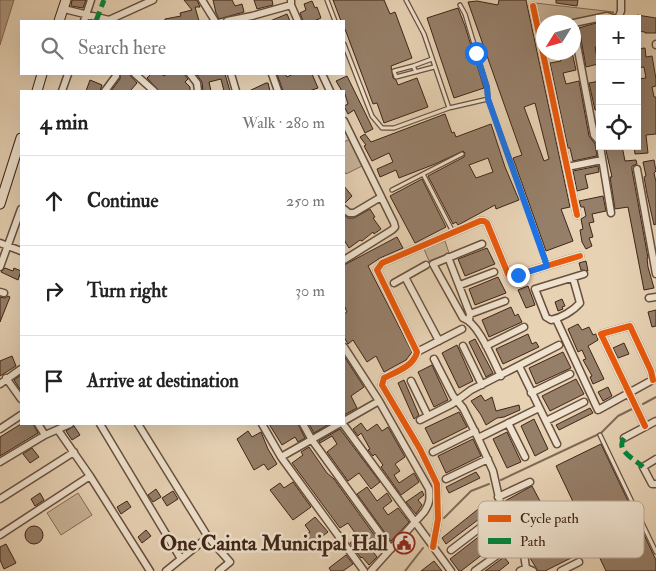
<!DOCTYPE html>
<meta charset="utf-8">
<style>
:root{--surface:#fff;--page:#f6f6f6;--text:#222;--muted:#767676;--line:#e0e0e0}
body{margin:0;font-family:"IM FELL Double Pica",serif;background:var(--page);color:var(--text)}
.controls{position:absolute;right:15px;top:15px;display:grid;overflow:hidden;border-radius:0px;box-shadow:0 5px 20px #0002}
.controls button{width:45px;height:45px;display:grid;place-items:center;padding:0;border:0;border-bottom:1px solid var(--line);background:var(--surface);color:var(--text);font:25px sans-serif}
.compass{position:absolute;left:536px;top:15px;width:45px;height:45px;border-radius:50%;background:var(--surface);box-shadow:0 5px 20px #0002;rotate:233deg}
.stop{position:absolute;width:15px;height:15px;margin:-11px;border:4px solid #1a73e8;border-radius:50%;background:#fff}
.stop.end{background:#1a73e8;border-color:#fff;box-shadow:0 1px 5px #0008}
.list{margin:0;padding:0;list-style:none}
h2{display:flex;justify-content:space-between;align-items:center;height:65px;margin:0;padding:0 20px;font-size:21px}
h2 small{font-size:16px;font-weight:400;color:var(--muted)}
.list li{display:grid;grid-template-columns:32px 1fr auto;gap:15px;align-items:center;box-sizing:border-box;height:90px;padding:0 20px;border-top:1px solid var(--line)}
.list b{display:block;font-size:19px;white-space:nowrap}
.list em{font-size:16px;font-style:normal;color:var(--muted)}
.icon{flex:none;width:28px;height:28px;fill:none;stroke:currentColor;stroke-width:2;stroke-linecap:round;stroke-linejoin:round}
.map{position:relative;flex:none;width:656px;height:571px;overflow:hidden}
.search{position:absolute;background:var(--surface);box-shadow:0 5px 20px #0002;left:20px;top:20px;width:325px;height:55px;display:flex;align-items:center;gap:12px;box-sizing:border-box;padding:0 18px;border-radius:0px;color:var(--muted);font-size:19px}
.panel{position:absolute;background:var(--surface);box-shadow:0 5px 20px #0002;left:20px;top:90px;width:325px;height:335px;border-radius:0px}
.map>svg:first-child{display:block}
.green{fill:#cab599;stroke:#846d58}
.water{fill:#ae977f;stroke:#826955}
.lines{fill:none;stroke-linecap:round;stroke-linejoin:round}
.stream{stroke:#826955;stroke-width:2}
.building{fill:#967f69;stroke:#3f2517;fill-rule:evenodd}
.lane-casing{stroke:#69503e;stroke-width:5.5}
.street-casing{stroke:#69503e;stroke-width:9}
.secondary-casing{stroke:#3f2517;stroke-width:11}
.lane{stroke:#efe2ce;stroke-width:3}
.street{stroke:#efe2ce;stroke-width:6}
.secondary{stroke:#efe2ce;stroke-width:9}
.quiet{stroke:#00873e;stroke-width:5;stroke-dasharray:10 5;stroke-linecap:butt}
.cycleway-casing{stroke:#efe2ce;stroke-width:9}
.cycleway{stroke:#e8590c;stroke-width:6}
.route{stroke:#1a73e8;stroke-width:6}
.labels{text-anchor:middle;dominant-baseline:central;stroke-width:5;stroke-linejoin:round;paint-order:stroke}
.poi-label{font-size:21px;font-weight:bold;fill:#3f2517;stroke:#efe2ce;text-anchor:end}
.key{fill:#efe2ce;stroke:#baa997;stroke-width:1}
.key-label{font-size:14px;fill:#3f2517}
</style>
<div class="map">
<svg width="656" height="571" viewBox="0 0 656 571">
<rect width="100%" height="100%" fill="#e7d2b4"/>
<filter id="stains"><feTurbulence type="fractalNoise" baseFrequency=".004" numOctaves="4"/><feColorMatrix values="0 0 0 0 .2 0 0 0 0 .09 0 0 0 0 .02 0 0 0 .5 -.17"/></filter>
<radialGradient id="worn" r=".72"><stop offset=".6" stop-color="#630" stop-opacity="0"/><stop offset="1" stop-color="#630" stop-opacity=".3"/></radialGradient>
<!-- green -->
<path class="green" d="M535,3L614,12C593,20 567,22 544,22L543,26H542Z
M350,139L364,165L346,174L344,171V142Z
M445,241L449,253L429,261L424,249Z
M78,493L92,515L61,535L47,513Z"/>
<!-- water -->
<path class="water" d="M0,0H14L0,45Z"/>
<g class="lines">
<!-- stream -->
<path class="stream" d="M643,404L656,397
M501,480L601,433L618,416L632,409
M444,518L471,491L489,484
M405,571L423,548"/>
</g>
<!-- building -->
<path class="building" d="M72,0H86L83,8L71,6Z
M184,0H197L200,7H195L199,21H165V19L181,16L180,13L192,10Z
M213,0H232L235,6L242,4L244,12L219,19L216,13Z
M254,0H272L273,5L257,9Z
M333,0H384L390,14L395,12L412,58L391,66L393,78L396,80L398,85L417,78L428,107L384,123L377,103L373,104L345,29L344,30V21H341Z
M499,0H526L570,207L561,209L573,241L546,251L513,158L522,155L468,2L477,1L498,5ZM535,103L549,159L544,161L524,107Z
M556,0H578L577,6L556,3Z
M312,1L315,8L317,7L321,18L314,21H303L300,13L306,10L304,4Z
M458,8L465,26L484,88L454,98L427,18Z
M287,14L290,21H270Z
M637,15L656,18V33H645V32L637,31Z
M596,23L600,37V46L595,47L598,64L586,67L579,28Z
M645,48L646,57L652,56L656,79V86L652,87L654,97H656V134L646,135L648,153L635,154L634,146H637V79L646,78L644,67L637,68V49Z
M560,52H572L576,70L563,73L566,84L579,81L589,136L595,144L597,156L573,161L570,148H568L550,63L561,61Z
M120,74H129L137,83L130,91H111L120,79Z
M151,74H161L164,76L167,74H184L188,79L185,82L190,87V91H159L147,78Z
M203,74H225L230,91H224L221,79L209,82L211,91H203L202,82L197,75Z
M277,74H285L287,77L293,74H312L318,88L309,91H283Z
M347,76L373,129L365,133L354,110L348,114L344,106L348,104L344,91H342L336,81Z
M90,80L102,85L100,91H86Z
M600,81V109L595,110L589,83Z
M266,83H268L270,91H249Z
M445,114L452,133L454,132L456,137L491,124L505,167L519,200L496,209L495,205L458,225L456,222L453,224L428,176L464,157L465,153L463,151L435,164L399,178L396,170L380,177L377,169L393,162L389,153L372,161L364,146L366,145L360,137L365,134L371,142ZM488,158L493,172L476,178L469,165Z
M605,146H622L625,161L636,160L637,164L632,166V170L648,258H647L648,267L654,288L644,290L628,207L615,209L610,177H612Z
M654,160L656,171L654,173L656,182V224L654,225L647,194L644,177L646,176L643,162Z
M598,166L599,172L585,175L588,188L577,191L573,171Z
M422,179L446,227L415,243L390,196Z
M344,186L352,196L344,204Z
M603,196L606,211L592,214L594,222L589,223L593,237L589,238L592,246L586,249L582,242L580,230L583,229L581,219L586,216L584,207H581L579,201Z
M370,209L375,217L373,218L381,229L374,234L373,232L362,241L360,240L349,248L344,240V215L348,218H354Z
M397,237L403,248L380,258L368,266L412,352L406,360L384,372L376,356L367,362L353,340L348,344L344,337V314L347,312L344,305V265Z
M487,248L495,264L465,276L458,259Z
M586,261L588,271L581,270L579,263Z
M5,268L13,271L14,268L21,271L18,280L1,272Z
M498,277L506,293L475,305L469,289Z
M528,286L535,305L526,308L518,290Z
M8,296L10,297L0,322V297L5,298Z
M562,299L565,306L562,307L563,309L558,311L555,302Z
M511,307L515,316L518,314L522,322L489,337L482,320Z
M656,310V326L652,327L648,312Z
M578,324L582,330L589,327L593,335L596,334L598,340L588,346L604,379L593,384L590,377L592,376L583,360L586,359L582,350L578,352L568,329Z
M528,334L532,344L536,342L539,347L503,364L496,349Z
M475,339L493,373L486,377L469,342Z
M624,343L629,354L618,358L613,348Z
M457,345L473,381L459,388L442,353Z
M563,352L571,368L536,384L529,368Z
M12,356L16,366L0,376V361Z
M344,356L364,387L351,396L357,408L344,415Z
M432,365L448,400L434,407L418,372Z
M21,375V391L14,380Z
M576,379L584,394L550,411L542,396Z
M404,380L419,415L414,419L398,383Z
M608,387L612,396L603,401L598,392Z
M481,395L485,401L492,397L496,411L519,405L520,410L504,417L497,418L486,425L481,415L471,401Z
M590,408L593,413L559,430L556,425Z
M459,412L467,427L433,444L425,428Z
M534,419L548,449L535,456L521,426Z
M361,423L367,431L377,424L382,431L388,427L405,457L395,464L400,471L394,475L399,483L414,473L419,482L401,495L381,467L383,465L375,454L373,456L368,450L370,449L361,433L358,436L353,429Z
M21,424H33L38,433L0,456V437Z
M269,424H298L305,438L298,442L295,437L282,445Z
M309,424H329L314,433Z
M74,426L80,435L72,440L66,431Z
M340,429L380,482L371,489L359,473L348,481L327,452L337,444L332,436L320,443L319,441Z
M248,431L252,437L261,432L268,449L277,464L268,470L264,464L254,470L237,439Z
M507,432L521,462L507,468L493,439Z
M473,439L481,456L446,473L438,456Z
M601,444L656,560V571H606L556,466Z
M309,447L327,473L334,479L380,543L371,549L377,557L369,565L362,557L361,558L350,543L358,537L348,523L340,528L292,463L303,455L301,452Z
M32,448L39,457L30,463L23,454Z
M476,472L480,478L449,493L446,487Z
M293,482L311,507L293,520L270,490L280,483L284,488Z
M532,486L541,503L511,518L505,501Z
M367,487L377,501L387,493L392,501L383,508L388,515L398,508L409,522L391,541L357,494Z
M156,489L161,497L153,502L148,495Z
M173,491L178,499L167,506L162,498Z
M422,491L424,495L418,500L422,505L416,514L406,502Z
M40,493L44,500L35,506L31,499Z
M127,501L131,507L121,514L117,507Z
M482,506L487,513L446,544L442,538Z
M315,517L328,532L311,545L304,536L310,532L305,525Z
M25 535a9 9 0 1 1 18 0a9 9 0 1 1-18 0Z
M490,528L500,541L461,571H459L450,559Z
M146,530L151,536L142,543L138,537Z
M563,542L573,557L545,571H538L530,558Z
M6,544L16,563L4,569L0,560V547Z
M346,555L353,564L343,571H331L329,568Z
M504,557L509,563L499,571H485Z
M434,561L442,571H421Z"/>
<g class="lines">
<!-- lane casing -->
<g class="lane-casing">
<path id="lane" d="M327,0L335,21
M406,0L424,34L449,108
M460,5L465,14L487,87L488,99L547,265
M344,44L372,116L382,128H394L449,108L488,99
M413,66L394,71L396,77L434,67
M416,72L413,66L432,59
M423,174L453,232
M392,190L462,154
M600,435L656,552"/>
</g>
<!-- street casing -->
<g class="street-casing">
<path id="street" d="M202,0L215,21
M291,0V5L298,21
M533,6L577,215
M64,9L109,20L153,0
M618,19L621,11V0
M84,21L91,0
M227,21L252,16L291,5
M574,23L607,16L616,19
M574,29L594,135L600,142
M656,44V45
M135,74L154,91
M190,74L197,83L198,91
M231,74L236,91
M272,74L278,91
M322,74L330,91
M62,91L68,74
M105,91L116,76
M344,121L394,223L395,227L392,230L344,260
M600,146L611,213
M567,167L602,160
M637,169L656,274
M344,209L349,213H354L381,197
M0,243L21,251
M482,244L433,264L463,318C479,323 493,361 501,376
M448,257L470,314L469,320
M0,267L21,209
M405,277L439,341
M573,278L580,303C573,311 561,318 551,320L546,317L535,289L584,274
M394,283L426,265
M460,285L494,272
M0,292L4,293
M649,298L656,297
M470,314L505,301
M556,319L598,410L656,378
M463,346L482,385
M486,346L524,327
M344,347L379,401L429,489C430,499 430,503 424,512L371,571
M417,352L462,329
M434,359L453,396L463,408L478,438L493,471L502,511L524,554L526,568
M519,366L557,444
M6,378L21,399
M411,381L428,416
M0,384L21,369
M531,393L570,374
M420,420L452,404L471,390L559,345
M344,421L379,401
M546,421L584,402
M508,423L525,457
M38,424L45,435
M100,424L181,559
M138,424L208,537L230,562L219,571
M262,424L281,457L364,571
M303,424L312,440L391,549
M343,424L451,571
M645,426L601,334L630,326L651,371L653,380
M0,429L21,415
M58,430L90,476L150,571
M478,438L539,408
M624,438L656,421
M433,452L475,431
M281,457L339,424
M656,459L643,467L652,484H656
M0,462L45,435L70,424
M446,479L488,459
M498,497L530,482
M0,499L74,452
M510,527L545,509
M0,535L90,476
M433,547L438,519L437,484L420,449L382,385L384,378C396,372 414,366 417,352L377,270L382,263L480,221H484L487,223L508,274L513,276L580,256
M451,550L502,511
M524,554L561,537
M166,571L208,537
M475,571L517,541
M520,571L526,568L533,571
M561,571L579,562"/>
</g>
<!-- secondary casing -->
<g class="secondary-casing">
<path id="secondary" d="M59,21L66,0
M37,91L42,74
M0,204L21,138"/>
</g>
<!-- lane -->
<use href="#lane" class="lane"/>
<!-- street -->
<use href="#street" class="street"/>
<!-- secondary -->
<use href="#secondary" class="secondary"/>
<!-- quiet -->
<path class="quiet" d="M96,21L104,0
M624,438C615,451 635,459 643,467"/>
<!-- cycleway casing -->
<g class="cycleway-casing">
<path id="cycleway" d="M533,6L577,215
M645,426L601,334L630,326L651,371L653,380
M433,547L438,519L437,484L420,449L382,385L384,378C396,372 414,366 417,352L377,270L382,263L480,221H484L487,223L508,274L513,276L580,256"/>
</g>
<!-- cycleway -->
<use href="#cycleway" class="cycleway"/>
</g>
<g class="lines">
<!-- route -->
<path class="route" d="M476,53L487,87L488,99L547,266L518,275"/>
</g>
<!-- icons -->
<defs>
<g id="civic-ring" transform="scale(1.125)"><circle r="9.5" fill="#efe2ce" stroke="#8f2418" stroke-width="1.5"/><path d="M-.6-6.5H3V-4.5H.6V-3L4-1V1h2V6H-6V1h2V-1L-.6-3ZM-1.2 2.5V6h2.4V2.5Z" fill="#8f2418"/></g>
</defs>
<g fill-rule="evenodd">
<use href="#civic-ring" x="404" y="543"/>
</g>
<g class="labels">
<!-- poi labels -->
<g class="poi-label">
<text x="388" y="543">One Cainta Municipal Hall</text>
</g>
</g>
<!-- legend -->
<rect x="478" y="501" width="166" height="57" rx="8" class="key"/>
<rect x="488" y="515" width="23" height="7" fill="#e8590c"/>
<rect x="488" y="538" width="23" height="6" fill="#00873e"/>
<g class="key-label">
<text x="520" y="523">Cycle path</text>
<text x="520" y="546">Path</text>
</g>
<rect width="100%" height="100%" filter="url(#stains)"/>
<rect width="100%" height="100%" fill="url(#worn)"/>
</svg>
<div class="controls">
<button>+</button>
<button>−</button>
<button><svg class="icon" aria-label="locate" viewBox="0 0 24 24"><circle cx="12" cy="12" r="6"/><path d="M12 2v4M12 18v4M2 12h4M18 12h4"/></svg></button>
</div>
<svg class="compass" viewBox="-18 -18 36 36"><path d="M0-13l5 13h-10z" fill="#e53935"/><path d="M0 13l5-13h-10z" fill="#767676"/></svg>
<div class="stop" style="left:476px;top:53px"></div>
<div class="stop end" style="left:518px;top:275px"></div>
<div class="search"><svg class="icon" aria-label="search" viewBox="0 0 24 24"><circle cx="10" cy="10" r="6"/><path d="M15 15l6 6"/></svg>Search here</div>
<section class="panel">
<h2>4 min<small>Walk · 280 m</small></h2>
<ul class="list">
<li><svg class="icon" aria-label="ahead" viewBox="0 0 24 24"><path d="M12 20V5M6 11l6-6 6 6"/></svg><div><b>Continue</b></div><em>250 m</em></li>
<li><svg class="icon" aria-label="right" viewBox="0 0 24 24"><path d="M7 20v-9h11M14 6l5 5-5 5"/></svg><div><b>Turn right</b></div><em>30 m</em></li>
<li><svg class="icon" aria-label="arrive" viewBox="0 0 24 24"><path d="M6 21V4h12l-3 4 3 4H6"/></svg><div><b>Arrive at destination</b></div></li>
</ul>
</section>
</div>
